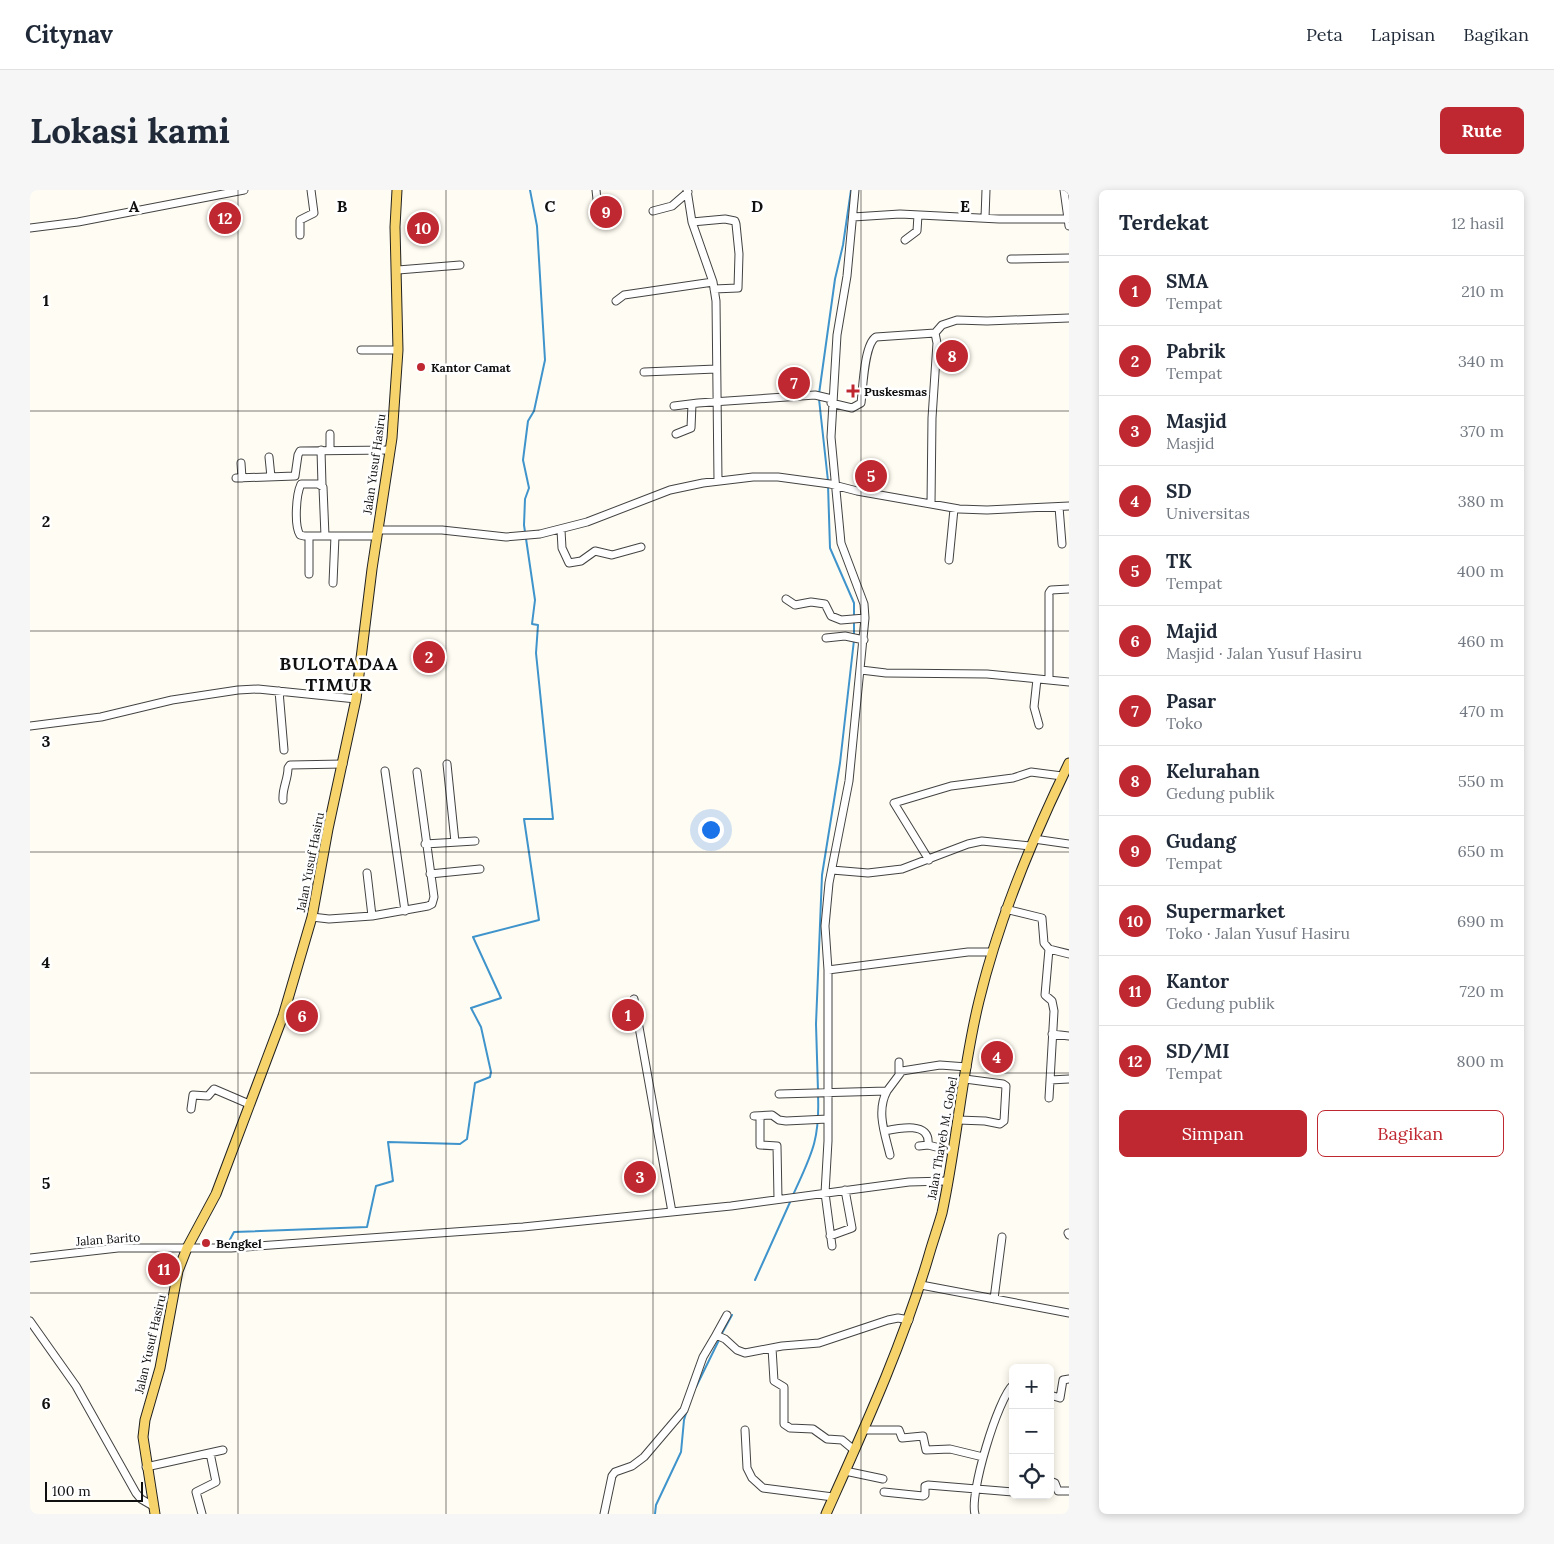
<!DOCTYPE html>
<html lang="id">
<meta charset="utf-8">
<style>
:root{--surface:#fff;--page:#f6f6f7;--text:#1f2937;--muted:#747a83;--line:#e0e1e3;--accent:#bf2830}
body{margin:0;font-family:Lora,serif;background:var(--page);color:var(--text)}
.controls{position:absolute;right:15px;bottom:15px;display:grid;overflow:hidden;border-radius:8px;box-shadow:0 2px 8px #0003}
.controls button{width:45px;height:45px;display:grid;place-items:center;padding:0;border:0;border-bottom:1px solid var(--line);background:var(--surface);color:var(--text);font:25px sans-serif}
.scale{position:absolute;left:15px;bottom:12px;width:98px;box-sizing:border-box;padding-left:5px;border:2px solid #101010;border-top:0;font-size:14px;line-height:18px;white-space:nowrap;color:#101010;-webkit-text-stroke:4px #fff;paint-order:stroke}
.you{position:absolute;left:680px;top:639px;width:18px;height:18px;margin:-12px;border:4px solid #fff;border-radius:50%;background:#1a73e8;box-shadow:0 0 0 8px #1a73e833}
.badge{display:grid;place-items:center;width:32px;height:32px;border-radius:50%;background:var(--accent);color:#fff;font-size:16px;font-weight:700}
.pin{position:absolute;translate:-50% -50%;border:2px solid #fff;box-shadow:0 1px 5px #0006}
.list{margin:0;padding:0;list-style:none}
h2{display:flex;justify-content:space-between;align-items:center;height:65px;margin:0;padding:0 20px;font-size:21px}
h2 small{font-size:16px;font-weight:400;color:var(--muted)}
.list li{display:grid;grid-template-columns:32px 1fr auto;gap:15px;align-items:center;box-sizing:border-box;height:70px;padding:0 20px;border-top:1px solid var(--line)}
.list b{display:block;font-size:19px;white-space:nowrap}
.list p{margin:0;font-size:16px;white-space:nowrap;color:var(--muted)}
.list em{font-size:16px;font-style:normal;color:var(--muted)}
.actions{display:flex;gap:10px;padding:15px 20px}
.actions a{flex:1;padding:11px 0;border:1px solid var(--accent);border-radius:8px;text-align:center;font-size:18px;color:var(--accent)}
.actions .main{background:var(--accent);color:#fff}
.icon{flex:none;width:28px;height:28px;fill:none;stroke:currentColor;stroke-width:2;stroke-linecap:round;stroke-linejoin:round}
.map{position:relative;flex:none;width:1039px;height:1324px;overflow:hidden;border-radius:8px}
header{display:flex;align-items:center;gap:30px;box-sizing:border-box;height:70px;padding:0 25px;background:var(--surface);border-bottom:1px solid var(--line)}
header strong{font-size:24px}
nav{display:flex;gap:28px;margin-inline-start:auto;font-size:18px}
.intro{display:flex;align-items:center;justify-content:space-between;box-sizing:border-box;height:120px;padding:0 30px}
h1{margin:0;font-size:35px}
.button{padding:12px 22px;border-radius:8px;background:var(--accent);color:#fff;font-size:18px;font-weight:700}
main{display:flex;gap:30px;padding:0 30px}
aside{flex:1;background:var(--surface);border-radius:8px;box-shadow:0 2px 8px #0003}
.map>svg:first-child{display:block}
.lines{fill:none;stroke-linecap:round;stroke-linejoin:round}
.stream{stroke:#3f94cc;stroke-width:2}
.minor-casing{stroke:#434343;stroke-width:9}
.major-casing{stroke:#212121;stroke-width:11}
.minor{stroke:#fff;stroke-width:7}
.major{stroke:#f6d46b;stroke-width:9}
.grid{fill:none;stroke:#101010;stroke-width:1;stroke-opacity:0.55}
.poi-dot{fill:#bf2830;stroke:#fff;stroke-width:2}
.labels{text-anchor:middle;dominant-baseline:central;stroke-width:5;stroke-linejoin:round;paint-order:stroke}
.poi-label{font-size:12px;font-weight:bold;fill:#101010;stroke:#fff;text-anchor:start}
.street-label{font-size:12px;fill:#101010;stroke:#fff}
.district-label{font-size:18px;font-weight:bold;letter-spacing:1px;fill:#101010;stroke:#fff}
.grid-label{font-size:16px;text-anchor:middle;font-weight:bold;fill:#101010;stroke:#fff;stroke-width:5;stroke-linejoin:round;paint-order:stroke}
</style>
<header>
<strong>Citynav</strong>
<nav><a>Peta</a><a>Lapisan</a><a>Bagikan</a></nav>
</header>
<div class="intro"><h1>Lokasi kami</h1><a class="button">Rute</a></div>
<main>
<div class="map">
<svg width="1039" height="1324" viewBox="0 0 1039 1324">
<rect width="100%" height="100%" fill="#fffcf3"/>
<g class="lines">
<!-- stream -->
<path class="stream" d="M789,204L805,89L813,55L821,0
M789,209L798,291
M798,295L800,358L824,413V426
M824,430V446
M788,901L786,834L792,685L810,573L824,450
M763,1005C781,965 790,951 788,905
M197,1055L204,1042L337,1037L346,996L363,991L358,952L430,954L437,949L445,893L460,887L461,882L451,837L441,818L471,808L443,747L509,730L494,629H523L506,463L508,435L502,434L505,410L494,335L495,309L499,298L493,270L498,231L504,221L515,170L507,36L500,0
M725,1090L761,1010
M691,1145L702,1125
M666,1197L689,1150
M625,1324L626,1315L651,1262L654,1230L657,1220"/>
<!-- minor casing -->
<g class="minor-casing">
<path id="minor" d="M566,0L568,19
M657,0L662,32L683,92L686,111L688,291
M1034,0L1039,36
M623,21L642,16L658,2
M823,27L870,24L969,29H1037
M955,28L956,0
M662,32L695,29L705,31L706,34L709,64L708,98L684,99
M0,38L48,32L214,0
M270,45V30L284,23L281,0
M875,50L887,41L888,25
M981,69L1039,68
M368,80L430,75
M586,111L594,105L683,92
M331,160H368
M614,182L686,179
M801,213L822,218L831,213C833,198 834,154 846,147L905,143L912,135L927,130L957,131L1039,128
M644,216L668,213L785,205L802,209
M646,244L661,238L662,214
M291,260L292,295
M300,260V244
M239,267L241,287
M211,273L212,288
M206,288L265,286L268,265L270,261L360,260
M901,314L902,228L907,153L905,143
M1029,317L1032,354
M348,340H412L476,347L510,344L557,332L640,300L673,293L723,287H748L800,294L827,301L929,319L957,320L1039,316
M531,340L532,358L539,373L551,371L565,361L582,365L611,357
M279,346V384
M295,346L293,297L288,294H271C266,305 264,335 270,345L274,346H346
M919,370L924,319
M303,393L305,346
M756,409L765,415L781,412L795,414L801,426L811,430L835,428
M796,448L815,446L834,450
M831,480L856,483L957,484L1039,492
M1007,489L1004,517L1009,535
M1019,490V403L1021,400L1039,399
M249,501L254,560
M0,536L71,527L142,510L208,500L228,499L326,509
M417,574L425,652
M355,581L375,721
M253,610C252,598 258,590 258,578L260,575L313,574
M1004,649L1039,654
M395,654L445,651
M899,670L864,613L921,596L983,588L1001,582L1032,586
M802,680L838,683L872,679L938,654L952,651L1000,656
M337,683L342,726L398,716L402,714L404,707L387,582
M400,684L450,679
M975,719L1012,728L1014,753L1019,759
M282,727L299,729L342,726
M798,780L938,762H962
M604,809L642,1022
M1022,844L1039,846
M869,883V872
M1020,890L1039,889
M857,901C846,921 855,944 860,965
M749,904L857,901L872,881L910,875L937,877
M1019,908L1024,821L1022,811L1015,805L1019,759L1039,764
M161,919L163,905L178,906L184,899L219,914
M724,926L742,925L749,930L756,931L798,929
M730,926V955L747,956L748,1009
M928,930L955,931L970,934L974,931L976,896L973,894L935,889
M855,941C869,938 901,931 898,955L922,961
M889,956L898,955
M1038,1043L1039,1045
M800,1046L822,1038L815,1000
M802,1056L795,1003L798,951V780L795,736L799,693L819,591L835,428L834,414L811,353L801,247L807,145L817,86L825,0
M0,1068L88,1058H201L493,1037L701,1016L879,992L916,991
M891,1095L1039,1123
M964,1109L972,1047
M0,1131L46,1196L106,1303L111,1309L123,1316
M686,1145L697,1125
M742,1158L744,1191L754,1197V1234L760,1238L783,1239L797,1249L812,1250L824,1260
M1020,1205L1030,1208L1033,1190L1039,1189
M715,1240L717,1278L722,1288L733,1298L803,1307
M833,1240H869L872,1248L893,1246L896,1260L920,1259L953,1267
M116,1277L193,1260
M815,1281L853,1289
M1020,1291L1025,1293L1028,1301H1039
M854,1302L893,1306L895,1305V1296L898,1295L983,1302
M172,1324L166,1302L186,1292L180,1263
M574,1324L582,1286L585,1282L602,1276L614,1267L654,1220L673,1167L686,1145L695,1149L707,1160L715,1163L752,1156L789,1153L858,1130L868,1128L879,1130
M945,1324C939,1304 968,1208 983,1195"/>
</g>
<!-- major casing -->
<g class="major-casing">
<path id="major" d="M125,1324L113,1247L115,1230L130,1178L148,1081L157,1058L186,1004L253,826L282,727L298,639L326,509L342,379L362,248L368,160L365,37L367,0
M796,1324C834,1239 873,1154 899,1065C903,1051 908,1037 912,1023C927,953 932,880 949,811C969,728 1002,649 1039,573"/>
</g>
<!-- minor -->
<use href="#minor" class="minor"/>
<!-- major -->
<use href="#major" class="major"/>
</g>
<!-- grid -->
<path class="grid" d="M208,0V1324M416,0V1324M623,0V1324M831,0V1324M0,221H1039M0,441H1039M0,662H1039M0,883H1039M0,1103H1039"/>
<!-- markers -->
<g class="poi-dot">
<circle cx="391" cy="177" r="5"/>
<path d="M820.5 193.5h5v5h5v5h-5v5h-5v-5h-5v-5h5z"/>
<circle cx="176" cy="1053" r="5"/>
</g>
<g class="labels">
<!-- poi labels -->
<g class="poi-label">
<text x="401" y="177">Kantor Camat</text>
<text x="834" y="201">Puskesmas</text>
<text x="186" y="1053">Bengkel</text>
</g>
<!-- street labels -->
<g class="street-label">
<text transform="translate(344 274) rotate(-82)">Jalan Yusuf Hasiru</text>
<text transform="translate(280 672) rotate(-79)">Jalan Yusuf Hasiru</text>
<text transform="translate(912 948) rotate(-80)">Jalan Thayeb M. Gobel</text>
<text transform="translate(78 1049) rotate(-4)">Jalan Barito</text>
<text transform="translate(120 1154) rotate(-77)">Jalan Yusuf Hasiru</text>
</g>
<!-- district labels -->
<g class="district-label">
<text x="309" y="473">BULOTADAA<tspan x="309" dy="21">TIMUR</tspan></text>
</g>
</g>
<g class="grid-label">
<text x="104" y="22">A</text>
<text x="312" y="22">B</text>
<text x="520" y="22">C</text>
<text x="727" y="22">D</text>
<text x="935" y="22">E</text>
<text x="16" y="116">1</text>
<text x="16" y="337">2</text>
<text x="16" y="557">3</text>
<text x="16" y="778">4</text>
<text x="16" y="999">5</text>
<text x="16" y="1219">6</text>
</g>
</svg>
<div class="controls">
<button>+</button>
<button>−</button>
<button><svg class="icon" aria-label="locate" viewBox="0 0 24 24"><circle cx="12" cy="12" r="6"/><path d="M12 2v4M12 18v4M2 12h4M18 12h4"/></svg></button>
</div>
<div class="scale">100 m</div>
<div class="you"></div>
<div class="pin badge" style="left:598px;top:825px">1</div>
<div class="pin badge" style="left:399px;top:467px">2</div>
<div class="pin badge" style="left:610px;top:987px">3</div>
<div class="pin badge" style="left:967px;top:867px">4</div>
<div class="pin badge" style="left:841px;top:286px">5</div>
<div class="pin badge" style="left:272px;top:826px">6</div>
<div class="pin badge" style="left:764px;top:193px">7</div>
<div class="pin badge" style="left:922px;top:166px">8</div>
<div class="pin badge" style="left:576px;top:22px">9</div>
<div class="pin badge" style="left:393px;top:38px">10</div>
<div class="pin badge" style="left:134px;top:1079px">11</div>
<div class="pin badge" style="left:195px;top:28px">12</div>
</div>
<aside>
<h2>Terdekat<small>12 hasil</small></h2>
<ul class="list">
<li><span class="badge">1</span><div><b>SMA</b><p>Tempat</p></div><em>210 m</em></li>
<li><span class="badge">2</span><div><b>Pabrik</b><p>Tempat</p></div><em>340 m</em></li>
<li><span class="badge">3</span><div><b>Masjid</b><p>Masjid</p></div><em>370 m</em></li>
<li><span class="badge">4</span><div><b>SD</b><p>Universitas</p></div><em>380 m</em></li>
<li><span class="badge">5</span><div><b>TK</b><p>Tempat</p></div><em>400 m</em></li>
<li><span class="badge">6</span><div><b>Majid</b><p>Masjid · Jalan Yusuf Hasiru</p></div><em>460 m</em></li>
<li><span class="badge">7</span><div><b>Pasar</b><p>Toko</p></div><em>470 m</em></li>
<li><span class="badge">8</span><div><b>Kelurahan</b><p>Gedung publik</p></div><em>550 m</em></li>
<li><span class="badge">9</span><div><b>Gudang</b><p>Tempat</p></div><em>650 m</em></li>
<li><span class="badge">10</span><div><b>Supermarket</b><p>Toko · Jalan Yusuf Hasiru</p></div><em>690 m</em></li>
<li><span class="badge">11</span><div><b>Kantor</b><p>Gedung publik</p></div><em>720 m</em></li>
<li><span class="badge">12</span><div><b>SD/MI</b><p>Tempat</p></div><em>800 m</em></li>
</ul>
<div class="actions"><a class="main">Simpan</a><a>Bagikan</a></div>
</aside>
</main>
